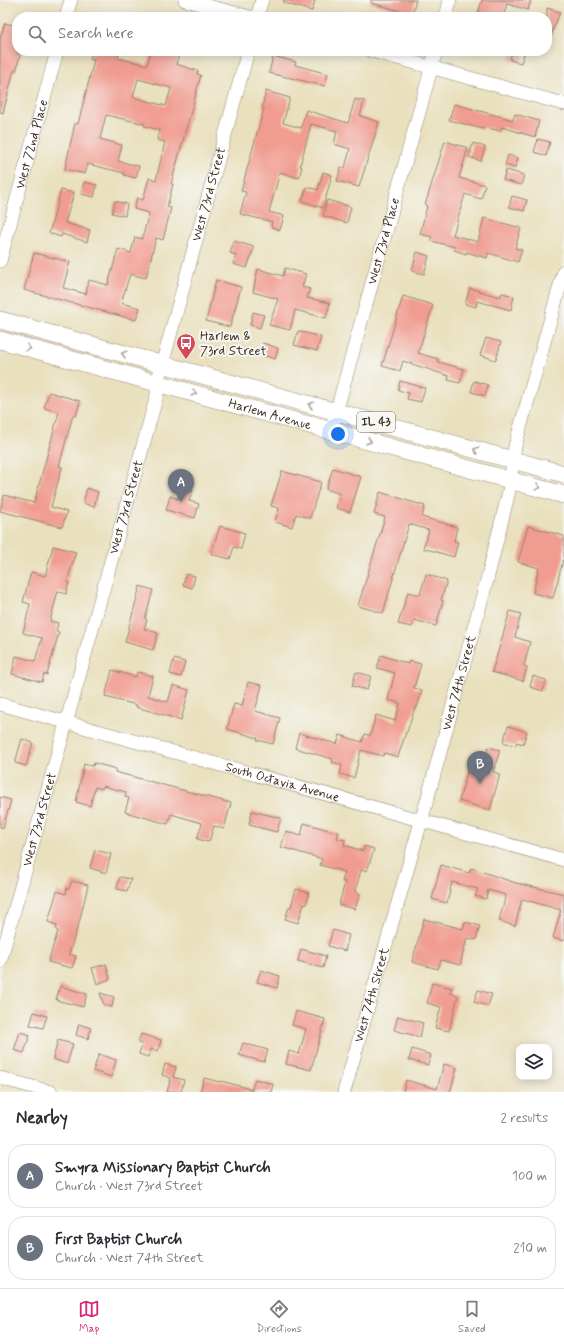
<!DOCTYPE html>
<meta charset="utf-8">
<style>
:root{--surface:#fff;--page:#f2f2f3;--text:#2b2b33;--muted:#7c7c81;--line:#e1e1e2;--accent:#db2777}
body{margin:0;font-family:Mynerve,sans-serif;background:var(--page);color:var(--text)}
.controls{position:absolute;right:12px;bottom:12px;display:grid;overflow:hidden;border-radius:8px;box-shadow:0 2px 10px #0003}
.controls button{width:36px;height:36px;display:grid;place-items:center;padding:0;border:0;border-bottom:1px solid var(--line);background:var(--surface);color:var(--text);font:20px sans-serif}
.you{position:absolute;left:338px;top:434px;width:14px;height:14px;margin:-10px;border:3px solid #fff;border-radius:50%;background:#1a73e8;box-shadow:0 0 0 6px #1a73e833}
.badge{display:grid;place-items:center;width:26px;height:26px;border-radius:50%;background:var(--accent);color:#fff;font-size:13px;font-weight:700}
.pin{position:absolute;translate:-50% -33px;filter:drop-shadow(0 1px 2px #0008)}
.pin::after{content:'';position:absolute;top:21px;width:14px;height:12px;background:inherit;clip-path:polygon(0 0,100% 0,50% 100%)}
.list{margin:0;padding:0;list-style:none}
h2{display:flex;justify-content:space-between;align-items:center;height:52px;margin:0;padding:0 16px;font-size:17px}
h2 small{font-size:13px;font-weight:400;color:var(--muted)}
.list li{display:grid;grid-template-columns:26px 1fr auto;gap:12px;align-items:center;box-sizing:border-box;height:64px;margin:0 8px 8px;padding:0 8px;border:1px solid var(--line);border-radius:16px}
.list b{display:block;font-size:15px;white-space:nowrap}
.list p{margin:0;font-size:13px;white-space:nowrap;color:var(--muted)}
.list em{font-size:13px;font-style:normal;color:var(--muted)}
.icon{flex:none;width:22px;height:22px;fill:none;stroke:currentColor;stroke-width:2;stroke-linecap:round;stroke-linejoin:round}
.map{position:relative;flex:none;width:564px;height:1092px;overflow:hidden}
.search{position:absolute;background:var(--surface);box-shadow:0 2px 10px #0003;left:12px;right:12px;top:12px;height:44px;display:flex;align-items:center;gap:10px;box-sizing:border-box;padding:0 14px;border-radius:16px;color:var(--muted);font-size:15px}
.sheet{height:196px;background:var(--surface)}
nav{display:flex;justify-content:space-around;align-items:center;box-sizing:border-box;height:56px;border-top:1px solid var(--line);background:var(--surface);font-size:11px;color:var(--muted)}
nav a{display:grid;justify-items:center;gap:2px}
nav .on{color:var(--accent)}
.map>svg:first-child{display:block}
.building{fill:#f19c91;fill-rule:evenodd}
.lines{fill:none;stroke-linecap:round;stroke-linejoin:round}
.minor-casing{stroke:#92856e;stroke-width:14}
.major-casing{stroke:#92856e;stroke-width:18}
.minor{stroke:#fff;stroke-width:13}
.major{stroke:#fff;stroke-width:17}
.oneway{stroke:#a79f9a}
.labels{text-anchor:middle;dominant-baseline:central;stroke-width:4;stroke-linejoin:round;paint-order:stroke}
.shield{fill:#f6f6f2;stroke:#73675e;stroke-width:1}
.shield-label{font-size:12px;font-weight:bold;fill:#3b2a1e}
.street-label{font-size:13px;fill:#3b2a1e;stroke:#f6f6f2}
.poi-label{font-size:13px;fill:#3b2a1e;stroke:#f6f6f2;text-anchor:start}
</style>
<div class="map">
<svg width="564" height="1092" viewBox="0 0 564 1092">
<rect width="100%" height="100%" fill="#f6f6f2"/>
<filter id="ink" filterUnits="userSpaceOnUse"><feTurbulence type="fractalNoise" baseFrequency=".025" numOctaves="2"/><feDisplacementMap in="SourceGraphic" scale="8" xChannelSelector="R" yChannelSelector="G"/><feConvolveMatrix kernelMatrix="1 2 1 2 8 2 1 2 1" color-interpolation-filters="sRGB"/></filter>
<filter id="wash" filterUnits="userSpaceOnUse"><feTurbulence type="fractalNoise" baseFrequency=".012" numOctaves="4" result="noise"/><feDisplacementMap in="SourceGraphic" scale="16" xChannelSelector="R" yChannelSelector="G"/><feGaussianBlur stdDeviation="0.9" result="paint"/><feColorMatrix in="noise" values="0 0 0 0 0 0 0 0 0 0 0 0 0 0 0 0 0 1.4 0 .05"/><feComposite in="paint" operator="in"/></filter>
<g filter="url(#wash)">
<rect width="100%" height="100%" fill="#e9e0bd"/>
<g id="blocks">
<!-- building -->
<path class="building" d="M284,0H315L312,11L284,3Z
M371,0H416L412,14L371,3Z
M482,0H531L528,10L507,4L503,17H477Z
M547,8L560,12L549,41H547Z
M5,23L17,26V54L20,55L16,71L14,70L3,113L0,112V38Z
M92,51H120L118,58L147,65L151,51H180L176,64L198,71L197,74L201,75L171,184H173L167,207L171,208L163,240L156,238L146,278L130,274L121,303L140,308L136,320L24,290L34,253L70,262L63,288L86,294L89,280L108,285L118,249L131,253L135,237L142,239L149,213L134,209L137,198L143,200L149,178L156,180L165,142L157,140L159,130L144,126L145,124L106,115L100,139L122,145L118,161L139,166L136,178L124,175V173L88,164L85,174L65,169L75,123L78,124L94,60L90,59ZM138,79L171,88L166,106L133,97Z
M512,51H525L521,63L510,60Z
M273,56L296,62L295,65L328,74L325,86L269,73Z
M266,91L290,98L283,123L301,128L306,110L348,123L355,99L364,101L360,116L379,122L359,187L337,181L341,167L345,168L350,149L334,144L337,131L311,124L300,166L302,167L299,178L280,172L269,212L284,216L280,230L271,227L272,222L240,214L246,192L241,191L264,108L262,107Z
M454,104L513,120L515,114L539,121L535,137L502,127L500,131L484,127L483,129L449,120Z
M538,139L550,142L546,156L534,152Z
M445,141L468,148L459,178L485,185L481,199L465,194L453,235L478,242L484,218L521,228L515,248L522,250L518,262L488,253L487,258L466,252V254L454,250L455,247L431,241L432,237L420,234L427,206L425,205Z
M473,143L485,147L481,161L469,157Z
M508,155L518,158L515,168L505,165Z
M506,170L524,175L521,185L503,180Z
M323,172L332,175L323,208L302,201L307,187L318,190Z
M84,182L97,185L94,197L81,194Z
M61,190L74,193L65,223L90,230L87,242L62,234L61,237L49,233Z
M512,196L527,200L524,211L509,207Z
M327,200L351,207L347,223L323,216Z
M115,201L127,204L125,216L112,213Z
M234,241L254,247L247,268L233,264L236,255L230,253Z
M417,252L429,256L424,274L412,271Z
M285,268L306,274L302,287L310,289L307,298L330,303L326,318L295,310L290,330L269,325L278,299L253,292L258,269L283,276Z
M216,280L241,287L230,327L206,321Z
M470,288L496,296H501L502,293L514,296L511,310L477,301L476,307L465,304Z
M403,296L433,305L418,353L438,359V362L464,369L460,383L448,380L449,376L403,361L400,371L382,366Z
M253,312L264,315L260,328L250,325Z
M298,331L321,337L317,351L294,345Z
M486,338L501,342L496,360L480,355Z
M263,343L278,348L275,359L260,354Z
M400,381L425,388L421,402L407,399L409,393L398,390Z
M474,381L488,385L485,396L471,392Z
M49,392L80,401L76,416L73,415L59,466L62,467L51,507L67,512L62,527L0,511L4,495L34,503L59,412L44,408Z
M333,468L361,477L350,512L336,508L340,494L326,489Z
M282,471L321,482L310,518L296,514L292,527L275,522L279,508L271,506Z
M181,487L193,490L189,501L199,504L195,518L166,510L170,496L178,499Z
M87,488L98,492L94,507L83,503Z
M380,492L425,506L422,517L457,527L454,541L458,542L454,557L423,548L429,530L409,524L383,613L358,606L385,517L374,514Z
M220,526L245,533L241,549L234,547L230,559L211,554Z
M528,526L564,536V557L553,598L533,593L539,568L518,562Z
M53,546L76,552L67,582H69L66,594L58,591L50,621L58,623L56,631L59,632L47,675L44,674L42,682L12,674L16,656L35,661L42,638L23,633L30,604L23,602L31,572L45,576Z
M186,574L195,576L192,588L183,585Z
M426,574L447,581L441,600L443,601L436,626L414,620L412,627L398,624L408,592L420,595Z
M140,586L153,590L145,619L147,620L144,629L158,633L153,650L125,642Z
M510,611L521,614L515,637L530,642L524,666L527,667L523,681L492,672Z
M381,655L408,664L409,661L421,664L414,688L422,690L417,708L415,707L407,732H406L398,757L384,753L383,756L361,750L354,778L340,774L342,765L332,762L333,759L295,748L299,733L337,744L340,735L362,742L365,734L370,736L376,715L395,721L400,703L388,700L395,673L377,668Z
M174,659L185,662L181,677L170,674Z
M112,670L136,677L137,672L153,676L148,696L168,702L173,685L189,690L181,720L136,707L137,705L105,697Z
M356,672L371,676L367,690L352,686Z
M533,676L546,680L543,691L530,687Z
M248,682L262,685L255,711L280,718L273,744L257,740L258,738L227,729L234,704L242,706Z
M508,726L527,732L523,744L517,742L515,746L503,742Z
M22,739L33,743L26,766L15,763Z
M488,747L500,750L493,772L500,774L490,810L459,801L469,765L482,769Z
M94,763L116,769L115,772L231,803L224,829L214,826L209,842L197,839L202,823L171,814L168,824L125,812L129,798L125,797L126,792L103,786L102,789L95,787L90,806L76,802L84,764L93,766Z
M0,797L11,800L3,828L0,827Z
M252,811L281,818L277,832L249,825Z
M304,823L339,833L337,838L345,840L344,845L363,851L365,846L374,849L367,871L361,870L355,892L360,894L355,909L339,905L345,882L342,881L345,872L320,865L322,859L281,847L286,831L301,836Z
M95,850L111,854L106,873L90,868Z
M441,865L469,873L471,868L516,883L564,894V941L553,938L561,910L522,899L515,926L499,921L506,895L488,890L486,899L475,896L478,889L452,882L447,903L432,899Z
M120,877L131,879L127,891L117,889Z
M72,881L88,885L80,919L69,954L76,956L72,968L48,962L58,931L56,930L57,925L48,922L57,891L66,894L67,888L69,889Z
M296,889L309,893L306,905L304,904L298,923L285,919L289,907H291Z
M424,919L463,929L465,922L480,926L476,940L467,938L460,965L441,960L438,969L412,962Z
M333,930L349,935L345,951L328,946Z
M301,949L326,956L323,968L298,961Z
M106,964L110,979L97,984L92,968Z
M261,970L280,976L277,988L257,982Z
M432,983L452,988L450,993L458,996L449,1031L435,1028L441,1007L427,1003Z
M60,986L87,994L83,1007L56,1000Z
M478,990L492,994L488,1006L474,1002Z
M100,993L114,997L112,1007L104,1005Z
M296,1011L325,1019L311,1070L286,1064L289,1051L299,1054L306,1029L292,1025Z
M34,1012L47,1016L43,1028L30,1025Z
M398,1016L423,1023L420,1037L394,1030Z
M79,1024L91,1028L88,1039L76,1035Z
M20,1032L30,1035L24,1053L14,1050Z
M141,1034L161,1040L158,1051L151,1049L148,1057L139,1054L142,1044L138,1043Z
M58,1040L73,1044L67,1064L53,1059Z
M243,1043L268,1050L264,1062L239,1055Z
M412,1049L431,1055L428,1065L409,1060Z
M99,1054L116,1060L111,1077L93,1071Z
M165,1064L176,1067L173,1077L184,1080L181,1092H167L171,1078L162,1075Z
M444,1064L457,1068L450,1092H403L406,1080L437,1089Z
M204,1078L220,1082L221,1081L251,1089V1092H200Z
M255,1079L273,1084L271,1092H251Z"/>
</g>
</g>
<g filter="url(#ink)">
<use href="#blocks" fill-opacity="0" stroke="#92856e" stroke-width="1"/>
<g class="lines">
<!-- minor casing -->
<g class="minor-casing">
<g id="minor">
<path d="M185,0L250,17"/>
<path d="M66,17L71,0"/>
<path d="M257,17L262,0"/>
<path d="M446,17L450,0"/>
<path d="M372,51L564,104"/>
<path id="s1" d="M0,261L57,51"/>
<path id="s2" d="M331,431L436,51"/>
<path id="s3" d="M0,704L564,860"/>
<path id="s4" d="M0,962L157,395V383L248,51"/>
<path d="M0,1078L51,1092"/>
<path id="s5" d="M344,1092L426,804L488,576L509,491L515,446L564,271"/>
</g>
</g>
<!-- major casing -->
<g class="major-casing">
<g id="major">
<path d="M0,320L564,474"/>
<path id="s6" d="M0,340L564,495"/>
</g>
</g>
<!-- minor -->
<use href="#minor" class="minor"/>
<!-- major -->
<use href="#major" class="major"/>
</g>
<!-- one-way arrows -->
<defs><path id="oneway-chevron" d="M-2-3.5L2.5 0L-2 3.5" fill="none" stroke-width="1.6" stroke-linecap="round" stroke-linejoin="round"/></defs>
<g class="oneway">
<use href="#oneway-chevron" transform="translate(28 348) rotate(15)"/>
<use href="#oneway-chevron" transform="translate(124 354) rotate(-165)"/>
<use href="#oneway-chevron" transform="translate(194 393) rotate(15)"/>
<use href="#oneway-chevron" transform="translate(311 405) rotate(-165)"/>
<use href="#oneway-chevron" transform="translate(369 441) rotate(16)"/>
<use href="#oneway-chevron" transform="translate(476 450) rotate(-165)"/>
<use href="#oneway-chevron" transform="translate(538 487) rotate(15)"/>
</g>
</g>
<!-- icons -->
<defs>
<g id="bus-pin" transform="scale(1)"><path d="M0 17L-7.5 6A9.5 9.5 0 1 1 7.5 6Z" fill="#d1495b" stroke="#f6f6f2"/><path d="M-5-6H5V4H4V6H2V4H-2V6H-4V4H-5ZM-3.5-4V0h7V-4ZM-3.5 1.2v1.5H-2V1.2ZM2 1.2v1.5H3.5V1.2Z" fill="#fff"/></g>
</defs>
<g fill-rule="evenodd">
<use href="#bus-pin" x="186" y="343"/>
</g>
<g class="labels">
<!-- shield labels -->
<rect class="shield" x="357" y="412" width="38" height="20" rx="3"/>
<g class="shield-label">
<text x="376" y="422">IL 43</text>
</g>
<!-- street labels -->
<g class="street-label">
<text stroke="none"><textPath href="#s1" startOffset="121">West 72nd Place</textPath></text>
<text stroke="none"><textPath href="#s4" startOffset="796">West 73rd Street</textPath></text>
<text stroke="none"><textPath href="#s2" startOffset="197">West 73rd Place</textPath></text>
<text stroke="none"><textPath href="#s6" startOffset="280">Harlem Avenue</textPath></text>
<text stroke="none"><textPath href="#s4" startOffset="472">West 73rd Street</textPath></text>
<text stroke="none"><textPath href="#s5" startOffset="425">West 74th Street</textPath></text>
<text stroke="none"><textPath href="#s3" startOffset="293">South Octavia Avenue</textPath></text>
<text stroke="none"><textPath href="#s4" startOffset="148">West 73rd Street</textPath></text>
<text stroke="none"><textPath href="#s5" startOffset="101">West 74th Street</textPath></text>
</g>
<!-- poi labels -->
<g class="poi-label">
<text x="200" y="336">Harlem &amp;<tspan x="200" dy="15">73rd Street</tspan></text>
</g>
</g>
</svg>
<div class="controls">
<button><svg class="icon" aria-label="layers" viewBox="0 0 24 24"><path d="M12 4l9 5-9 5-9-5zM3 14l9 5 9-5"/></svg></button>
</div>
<div class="you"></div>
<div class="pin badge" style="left:181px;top:502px;background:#6b7280">A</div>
<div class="pin badge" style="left:480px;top:784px;background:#6b7280">B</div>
<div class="search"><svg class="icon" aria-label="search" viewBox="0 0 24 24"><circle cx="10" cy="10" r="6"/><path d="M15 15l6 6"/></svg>Search here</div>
</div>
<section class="sheet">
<h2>Nearby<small>2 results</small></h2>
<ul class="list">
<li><span class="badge" style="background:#6b7280">A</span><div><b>Smyra Missionary Baptist Church</b><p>Church · West 73rd Street</p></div><em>100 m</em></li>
<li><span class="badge" style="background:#6b7280">B</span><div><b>First Baptist Church</b><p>Church · West 74th Street</p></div><em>210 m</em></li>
</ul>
</section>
<nav>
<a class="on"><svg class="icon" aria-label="map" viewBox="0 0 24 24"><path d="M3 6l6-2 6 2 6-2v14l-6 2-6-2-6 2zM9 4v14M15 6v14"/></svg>Map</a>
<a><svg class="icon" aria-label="directions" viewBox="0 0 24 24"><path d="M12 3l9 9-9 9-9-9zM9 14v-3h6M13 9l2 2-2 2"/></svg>Directions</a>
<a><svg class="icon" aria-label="saved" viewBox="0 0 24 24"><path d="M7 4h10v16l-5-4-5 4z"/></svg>Saved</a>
</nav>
